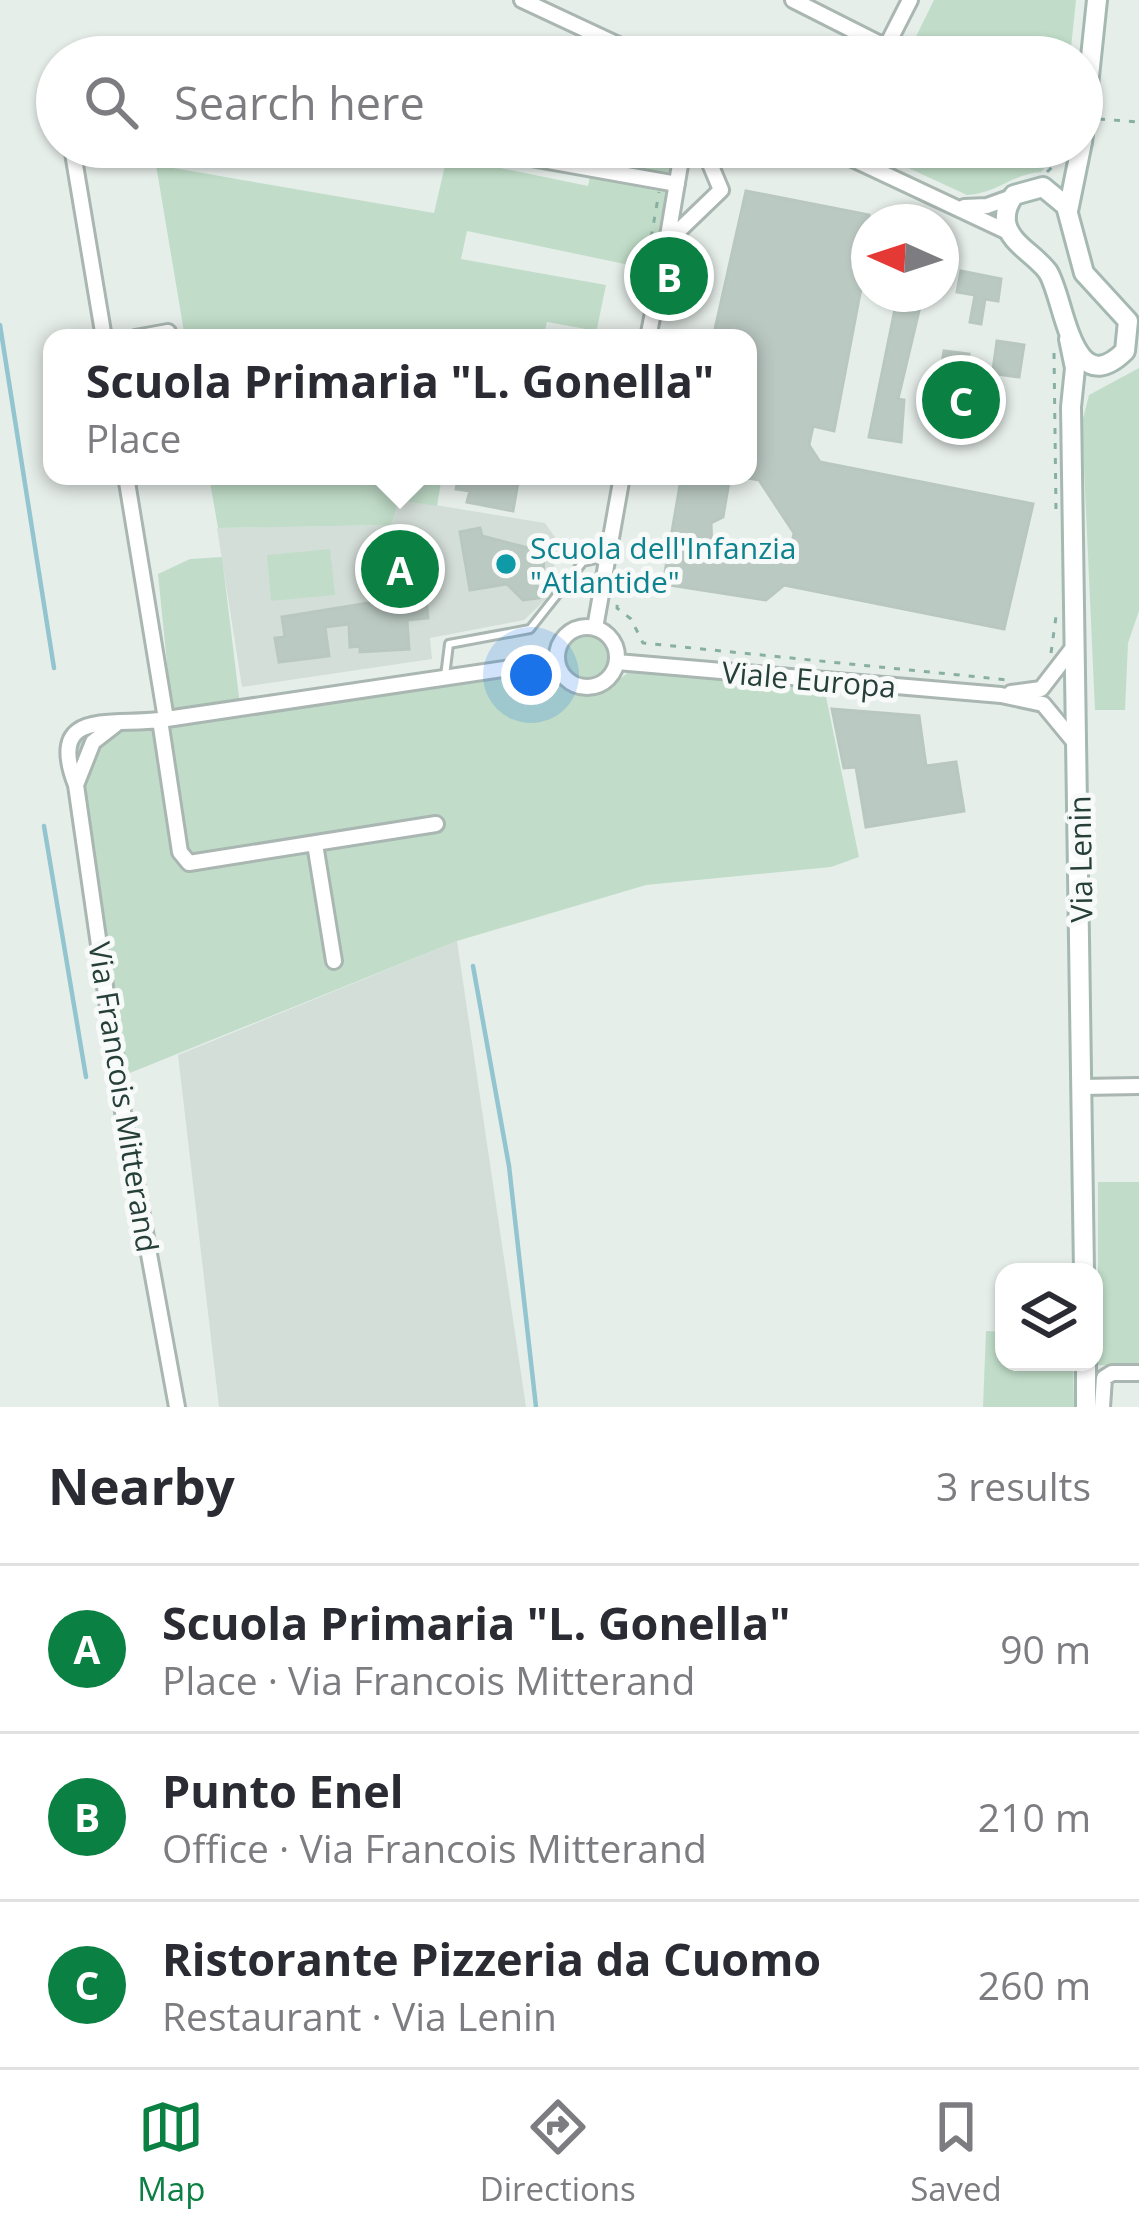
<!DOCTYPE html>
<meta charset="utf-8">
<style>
:root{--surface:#fff;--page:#f2f2f3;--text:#2b2b33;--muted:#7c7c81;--line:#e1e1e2;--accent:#0b8043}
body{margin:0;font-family:"Open Sans",sans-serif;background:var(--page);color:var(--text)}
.controls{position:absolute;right:36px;bottom:36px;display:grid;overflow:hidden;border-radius:24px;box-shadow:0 3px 9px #0004}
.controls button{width:108px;height:108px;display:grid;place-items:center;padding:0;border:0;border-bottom:3px solid var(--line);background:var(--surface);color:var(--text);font:60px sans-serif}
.compass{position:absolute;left:851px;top:204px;width:108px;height:108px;border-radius:50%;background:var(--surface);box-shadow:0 3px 9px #0004;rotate:273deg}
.you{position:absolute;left:531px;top:675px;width:42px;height:42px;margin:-30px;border:9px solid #fff;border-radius:50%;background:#1a73e8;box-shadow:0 0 0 18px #1a73e833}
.badge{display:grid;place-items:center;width:78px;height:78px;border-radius:50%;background:var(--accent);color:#fff;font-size:39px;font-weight:700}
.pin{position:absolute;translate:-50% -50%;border:6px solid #fff;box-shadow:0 3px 12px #0006}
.popup{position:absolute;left:43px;top:329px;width:714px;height:156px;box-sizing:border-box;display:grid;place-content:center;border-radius:24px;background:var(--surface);filter:drop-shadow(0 3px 9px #0005);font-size:39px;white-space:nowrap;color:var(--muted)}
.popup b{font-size:45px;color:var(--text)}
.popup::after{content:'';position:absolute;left:50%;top:100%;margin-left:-24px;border:24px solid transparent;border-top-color:var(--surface)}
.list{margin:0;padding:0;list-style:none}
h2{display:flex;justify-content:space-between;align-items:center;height:156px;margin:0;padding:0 48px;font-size:51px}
h2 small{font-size:39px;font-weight:400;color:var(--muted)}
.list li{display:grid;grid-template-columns:78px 1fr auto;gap:36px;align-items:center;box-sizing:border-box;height:168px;padding:0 48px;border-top:3px solid var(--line)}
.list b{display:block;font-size:45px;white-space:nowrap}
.list p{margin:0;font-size:39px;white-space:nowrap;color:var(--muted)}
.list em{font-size:39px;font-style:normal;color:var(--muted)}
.icon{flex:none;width:66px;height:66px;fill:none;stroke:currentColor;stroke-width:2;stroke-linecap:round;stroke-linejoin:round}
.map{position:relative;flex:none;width:1139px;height:1407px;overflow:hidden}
.search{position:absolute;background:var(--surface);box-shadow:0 3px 9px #0004;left:36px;right:36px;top:36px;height:132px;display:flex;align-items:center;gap:30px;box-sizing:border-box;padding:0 42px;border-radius:66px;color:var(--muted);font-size:45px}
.sheet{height:660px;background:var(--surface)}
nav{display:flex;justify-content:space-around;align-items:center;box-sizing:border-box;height:168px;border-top:3px solid var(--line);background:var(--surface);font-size:33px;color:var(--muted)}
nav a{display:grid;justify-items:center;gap:6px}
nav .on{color:var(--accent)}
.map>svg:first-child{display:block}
.built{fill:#d4ded9}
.green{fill:#c1ddc9}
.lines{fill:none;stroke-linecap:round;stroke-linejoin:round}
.stream{stroke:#92c5cf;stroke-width:4.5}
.building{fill:#bbc9c3;stroke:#b9c7c1;stroke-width:3}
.lane-casing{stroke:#a9b6b1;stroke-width:12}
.street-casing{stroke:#a9b6b1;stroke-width:20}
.secondary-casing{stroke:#a5b9b2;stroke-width:24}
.path{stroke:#88afa4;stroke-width:3;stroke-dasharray:6 9;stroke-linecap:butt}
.lane{stroke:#fff;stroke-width:6}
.street{stroke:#fff;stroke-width:14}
.secondary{stroke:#fff;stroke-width:18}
.culture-dot{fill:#0f9aa8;stroke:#f7faf8;stroke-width:4.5}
.labels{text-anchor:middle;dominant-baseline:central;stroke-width:10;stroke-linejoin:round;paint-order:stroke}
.culture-label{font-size:30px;fill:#0d838f;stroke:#f7faf8;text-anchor:start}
.street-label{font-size:30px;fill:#263f39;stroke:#f7faf8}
</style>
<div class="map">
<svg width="1139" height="1407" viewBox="0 0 1139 1407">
<rect width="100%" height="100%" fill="#e6eeea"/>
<!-- built -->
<path class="built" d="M399,499L545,523L559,543L547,598L524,620L430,638L432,659L242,687L217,528L391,525Z
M457,941L526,1407H219L178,1055Z"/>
<!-- green -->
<path class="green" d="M934,0H1076L1070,57H906Z
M596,147H679L658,271L467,231L461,259L606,285L595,338H585L586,329L547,322L543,338H185L156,165L434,213L447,157L588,186Z
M863,147H1063L1041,172C1012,174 996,194 967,195Z
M1139,368V611L1128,643L1125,710H1095L1082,423L1089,395Z
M209,476H442L437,506L399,500L391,525L218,528Z
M330,549L335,595L271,601L267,555Z
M222,557L241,713L437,681L545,670L581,694L603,693L637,665L824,687L859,857L831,867L646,885L457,941L110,1081L65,737L173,723L158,574L190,559Z
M565 656a22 22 0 1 1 44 0a22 22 0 1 1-44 0Z
M1098,1182H1139V1367L1098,1365Z
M986,1331L1004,1332V1362H1073L1074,1407H983Z"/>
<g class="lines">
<!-- stream -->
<path class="stream" d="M0,325L54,668
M44,826L86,1077
M473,966L509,1166L536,1407"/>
</g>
<!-- building -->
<path class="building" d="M746,191L869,215V246L834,431L813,426L809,445L820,462L1033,504L1004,629L784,585L766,600L663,584L681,479L700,483L701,476H730L723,517L711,523L712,551L732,554L734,547L790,555L794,533L759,480L748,478V338H713Z
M961,271L1001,279L998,301L985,299L981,324L970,322L975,295L957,292Z
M898,294H923L898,399L904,400L901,442L869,437Z
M997,341L1024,345L1019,377L997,374L993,400L969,397L965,419L934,414L944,351L969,354L967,366L993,370Z
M459,476H519L513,511L467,502L470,491L456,489Z
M480,528L482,536L544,552L543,579H536L539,598L523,600L507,584L470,590L460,532Z
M415,543L420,600L426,599L428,618L407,620L409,649L360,652V646L350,647L349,624L325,627L329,656L279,662L275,638L285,637L282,617L381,601V546Z
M832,709L919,716L926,766L956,762L964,811L866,827L856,767L844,768Z"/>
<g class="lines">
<!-- lane casing -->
<g class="lane-casing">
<path id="lane" d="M445,676L449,644L530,629L583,562L606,557"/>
</g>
<!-- street casing -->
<g class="street-casing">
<path id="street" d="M522,0L644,57
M793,0L886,47
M881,57L910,0
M72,147L104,338
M470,147L677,184
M683,147L667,242L721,190L703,147
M827,147L1010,233
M964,207L987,206L1012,197
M135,338L168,332
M648,338L667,242
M126,476L166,719
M557 657a30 30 0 1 1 60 0a30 30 0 1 1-60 0Z
M595,628L622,476
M617,662L1001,695L1043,704L1076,744
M1011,693L1041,689L1075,645
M160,720L180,852L189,863L436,824
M76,785L93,742L115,725
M315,844L334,961
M1082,1087L1139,1086
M177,1407L123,1112L76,785C46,709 109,726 160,720L557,661
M1102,1407L1104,1378L1112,1373H1139"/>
</g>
<!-- secondary casing -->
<g class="secondary-casing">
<path id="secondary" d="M1082,143L1097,0
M1043,187L1066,206L1084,273L1128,321L1125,351C1071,404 1065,299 1048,272C1036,255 1009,243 1006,222C1005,211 1008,204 1014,195Z
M1068,211L1081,147
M1069,339L1075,368L1071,407L1084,1272
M1086,1362V1407"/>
</g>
<!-- path -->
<path class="path" d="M1005,57L1017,55
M1099,119L1139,122
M664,165L668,147
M1047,172L1062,158
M646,267L659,192
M1054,353L1056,511
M619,575L617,608L631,619L643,643L1008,680
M1051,653L1057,609"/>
<!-- lane -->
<use href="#lane" class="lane"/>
<!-- street -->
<use href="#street" class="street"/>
<!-- secondary -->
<use href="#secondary" class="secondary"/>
</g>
<!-- markers -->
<circle class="culture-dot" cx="506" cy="564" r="12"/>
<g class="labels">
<!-- culture labels -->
<g class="culture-label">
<text x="530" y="547">Scuola dell'Infanzia<tspan x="530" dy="34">"Atlantide"</tspan></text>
</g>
<!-- street labels -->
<g class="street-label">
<text transform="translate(809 679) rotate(5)">Viale Europa</text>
<text transform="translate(1080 859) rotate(-91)">Via Lenin</text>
<text transform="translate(124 1097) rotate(81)">Via Francois Mitterand</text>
</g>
</g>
</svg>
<div class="controls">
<button><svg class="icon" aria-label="layers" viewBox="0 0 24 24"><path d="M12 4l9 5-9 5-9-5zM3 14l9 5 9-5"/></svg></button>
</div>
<svg class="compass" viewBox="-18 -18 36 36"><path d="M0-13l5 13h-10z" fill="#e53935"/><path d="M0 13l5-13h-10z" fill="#7c7c81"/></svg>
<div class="you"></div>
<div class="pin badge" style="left:400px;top:569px">A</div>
<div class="popup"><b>Scuola Primaria &quot;L. Gonella&quot;</b>Place</div>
<div class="pin badge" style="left:669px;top:276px">B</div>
<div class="pin badge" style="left:961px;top:400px">C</div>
<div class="search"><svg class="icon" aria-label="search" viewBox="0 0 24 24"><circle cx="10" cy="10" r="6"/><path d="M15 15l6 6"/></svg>Search here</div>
</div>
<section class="sheet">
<h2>Nearby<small>3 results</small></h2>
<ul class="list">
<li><span class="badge">A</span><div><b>Scuola Primaria &quot;L. Gonella&quot;</b><p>Place · Via Francois Mitterand</p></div><em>90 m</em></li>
<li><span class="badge">B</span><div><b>Punto Enel</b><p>Office · Via Francois Mitterand</p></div><em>210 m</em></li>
<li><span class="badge">C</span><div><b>Ristorante Pizzeria da Cuomo</b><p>Restaurant · Via Lenin</p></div><em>260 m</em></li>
</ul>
</section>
<nav>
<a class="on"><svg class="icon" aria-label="map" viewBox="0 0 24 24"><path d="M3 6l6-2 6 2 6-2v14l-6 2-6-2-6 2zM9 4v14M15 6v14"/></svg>Map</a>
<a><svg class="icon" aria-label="directions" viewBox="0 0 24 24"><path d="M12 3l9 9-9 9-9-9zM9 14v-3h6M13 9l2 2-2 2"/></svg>Directions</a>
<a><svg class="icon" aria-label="saved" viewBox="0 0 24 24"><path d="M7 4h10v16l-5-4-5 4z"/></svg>Saved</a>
</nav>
